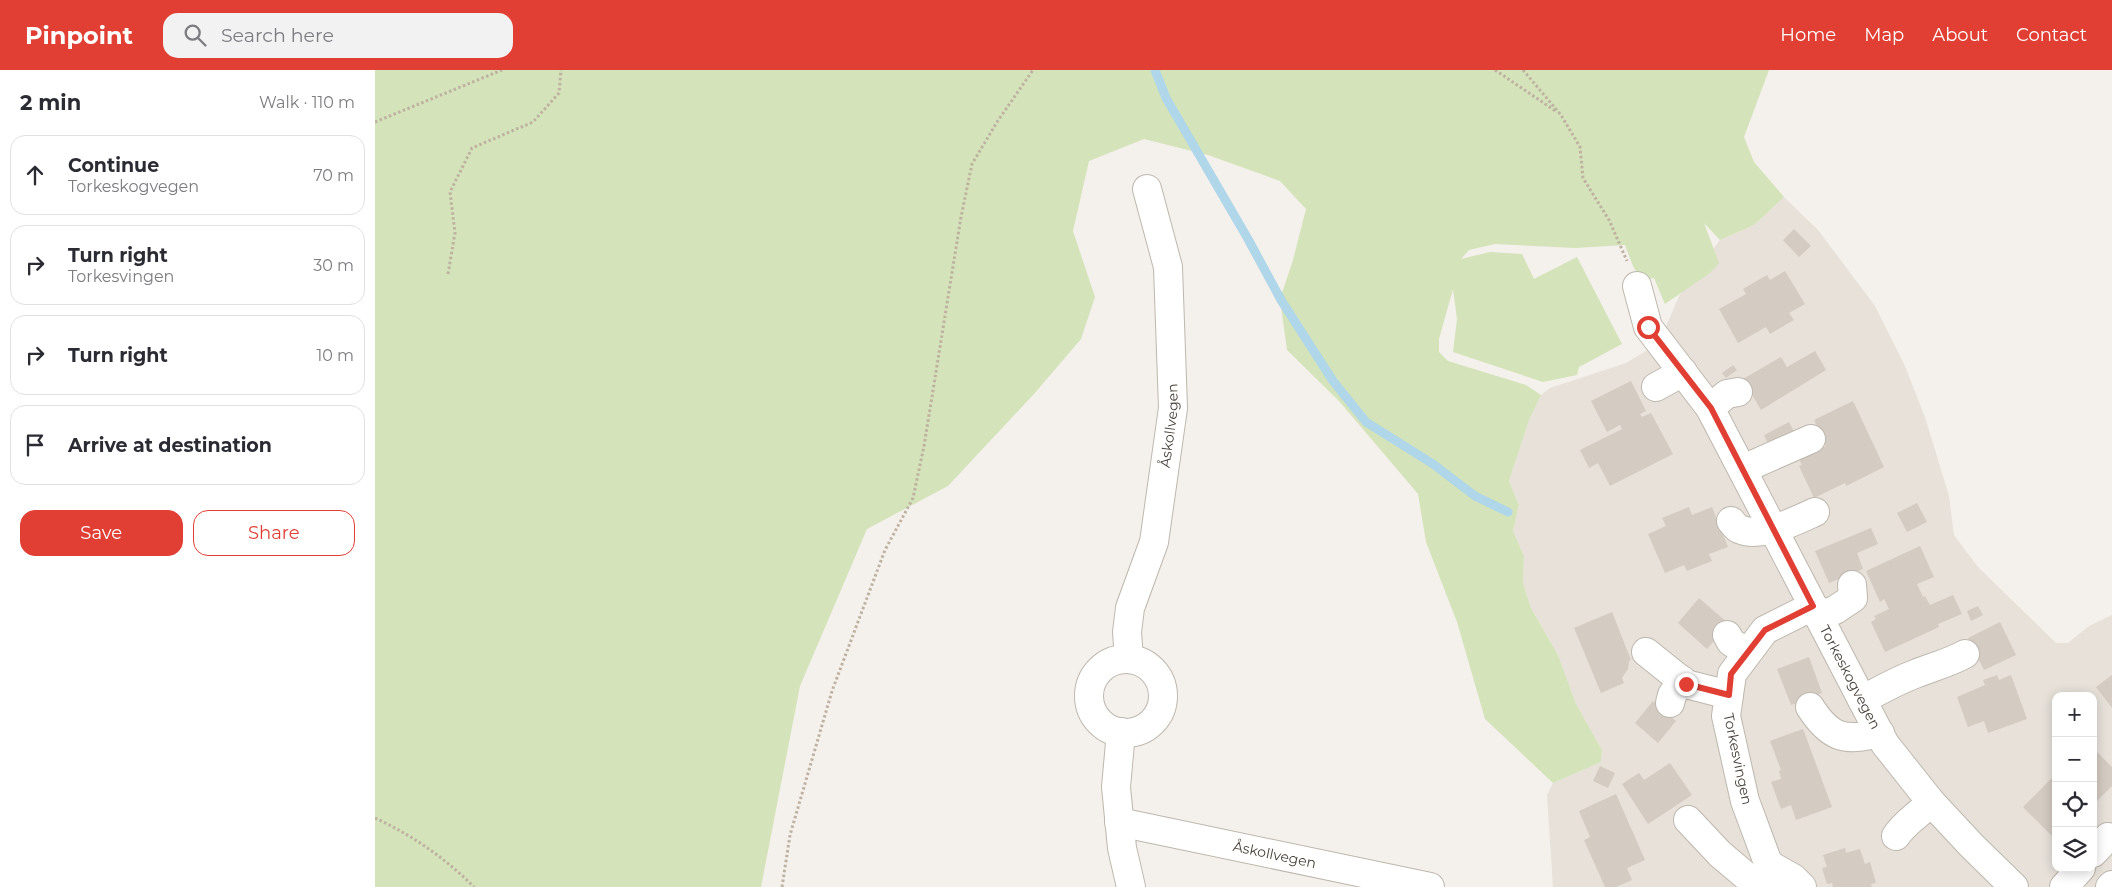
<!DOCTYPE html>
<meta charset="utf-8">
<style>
:root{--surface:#fff;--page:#f2f2f3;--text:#2b2b33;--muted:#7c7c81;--line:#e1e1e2;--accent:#e13f34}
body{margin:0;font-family:Montserrat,sans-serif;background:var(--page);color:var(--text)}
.controls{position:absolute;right:15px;bottom:15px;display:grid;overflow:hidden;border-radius:10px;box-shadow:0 2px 12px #0003}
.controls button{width:45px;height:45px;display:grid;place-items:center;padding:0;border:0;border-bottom:1px solid var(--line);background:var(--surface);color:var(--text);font:25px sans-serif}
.stop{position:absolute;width:15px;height:15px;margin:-11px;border:4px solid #e13f34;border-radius:50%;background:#fff}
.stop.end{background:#e13f34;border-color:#fff;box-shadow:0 1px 5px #0008}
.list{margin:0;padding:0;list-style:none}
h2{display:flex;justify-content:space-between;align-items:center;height:65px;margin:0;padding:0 20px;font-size:21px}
h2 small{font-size:16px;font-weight:400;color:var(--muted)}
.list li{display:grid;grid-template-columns:32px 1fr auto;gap:15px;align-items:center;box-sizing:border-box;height:80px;margin:0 10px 10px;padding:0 10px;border:1px solid var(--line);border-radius:15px}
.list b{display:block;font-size:19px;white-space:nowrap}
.list p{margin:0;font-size:16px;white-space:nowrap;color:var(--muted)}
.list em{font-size:16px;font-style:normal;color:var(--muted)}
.actions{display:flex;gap:10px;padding:15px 20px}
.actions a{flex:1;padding:11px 0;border:1px solid var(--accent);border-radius:15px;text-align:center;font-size:18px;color:var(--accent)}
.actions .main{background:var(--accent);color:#fff}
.icon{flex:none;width:28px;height:28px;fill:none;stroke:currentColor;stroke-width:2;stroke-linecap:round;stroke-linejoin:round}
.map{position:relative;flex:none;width:1737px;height:817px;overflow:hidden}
header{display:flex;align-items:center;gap:30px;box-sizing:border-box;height:70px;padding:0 25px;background:var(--accent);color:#fff}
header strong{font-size:24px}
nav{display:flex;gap:28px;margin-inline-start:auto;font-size:18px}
.search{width:350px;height:45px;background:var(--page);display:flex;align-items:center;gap:12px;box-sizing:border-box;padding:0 18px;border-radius:15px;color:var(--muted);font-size:19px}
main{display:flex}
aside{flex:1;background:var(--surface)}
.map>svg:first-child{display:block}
.residential{fill:#e7e1da;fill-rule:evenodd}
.green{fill:#d4e3b9}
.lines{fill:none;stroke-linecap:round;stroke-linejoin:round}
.stream{stroke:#afd6e9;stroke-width:9}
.building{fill:#d4cbc2}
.minor-casing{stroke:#beb7ae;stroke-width:30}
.path{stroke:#beb1a1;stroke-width:3;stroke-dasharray:2.5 2.5;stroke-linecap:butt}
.minor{stroke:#fff;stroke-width:28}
.route{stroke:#e13f34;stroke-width:6}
.labels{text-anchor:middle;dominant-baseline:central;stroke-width:4;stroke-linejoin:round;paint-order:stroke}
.street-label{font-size:14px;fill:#47403a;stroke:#fff}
</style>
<header>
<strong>Pinpoint</strong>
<div class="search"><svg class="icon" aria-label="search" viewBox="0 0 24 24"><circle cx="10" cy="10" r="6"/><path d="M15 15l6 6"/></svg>Search here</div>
<nav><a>Home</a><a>Map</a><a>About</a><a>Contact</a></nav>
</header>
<main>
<aside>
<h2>2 min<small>Walk · 110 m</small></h2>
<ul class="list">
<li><svg class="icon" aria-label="ahead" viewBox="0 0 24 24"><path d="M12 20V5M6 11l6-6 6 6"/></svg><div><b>Continue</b><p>Torkeskogvegen</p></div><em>70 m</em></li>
<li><svg class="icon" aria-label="right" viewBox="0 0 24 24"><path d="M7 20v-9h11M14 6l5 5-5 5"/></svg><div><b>Turn right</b><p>Torkesvingen</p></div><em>30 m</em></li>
<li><svg class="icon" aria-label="right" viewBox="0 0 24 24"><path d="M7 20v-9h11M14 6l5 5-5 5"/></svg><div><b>Turn right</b></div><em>10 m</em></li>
<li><svg class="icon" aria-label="arrive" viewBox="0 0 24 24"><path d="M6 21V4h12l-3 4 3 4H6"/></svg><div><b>Arrive at destination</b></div></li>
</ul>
<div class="actions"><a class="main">Save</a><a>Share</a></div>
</aside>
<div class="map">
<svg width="1737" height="817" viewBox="0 0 1737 817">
<rect width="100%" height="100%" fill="#f4f0eb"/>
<!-- residential -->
<path class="residential" d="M1409,127L1443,160L1500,236L1530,296L1550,347L1574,426L1579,465L1603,497L1681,573H1693L1714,556L1737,545V817H1178L1172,725L1178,713L1226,692L1227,680L1201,634L1183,585L1156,538L1148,513L1149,486L1138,461L1144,435L1134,411L1154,350L1166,325L1175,318L1251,293L1284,273L1304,226L1345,170L1379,155ZM1681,626H1718V798H1681Z"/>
<!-- green -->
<path class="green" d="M0,0H1394L1369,67L1379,92L1409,127L1379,155L1345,170L1329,153L1344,193L1335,203L1290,234L1279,208L1266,211L1258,196L1250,175L1200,178L1120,174L1094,180L1086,189L1115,182L1147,184L1159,209L1202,187L1247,274L1204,297L1202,305L1168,312L1078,282L1082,249L1078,219L1064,269V282L1073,291L1151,315L1166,325L1154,350L1134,411L1144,435L1138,461L1149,486L1148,513L1156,538L1183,585L1201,634L1227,680L1226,692L1178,713L1110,649L1082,552L1051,472L1043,424L964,331L912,280L905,229L918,190L931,139L905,111L833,85L769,69L714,91L698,161L720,227L706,269L659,324L573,416L492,459L425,616L386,817H0Z"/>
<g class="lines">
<!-- stream -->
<path class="stream" d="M780,0L791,28L873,169L906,230L958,311L991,352L1058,394L1100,426L1133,442"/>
</g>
<!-- building -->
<path class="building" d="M1419,159L1436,176L1424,187L1408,170Z
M1410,201L1430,234L1414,243L1419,250L1395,264L1391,257L1363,273L1344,239L1371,224L1368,219L1392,205L1395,210Z
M1440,281L1451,300L1386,340L1368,309L1406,287L1412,297Z
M1358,295L1362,300L1351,308L1347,303Z
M1256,311L1271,341L1265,344L1267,347L1276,343L1298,384L1235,416L1223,393L1214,398L1205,380L1247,359L1245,355L1232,362L1216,331Z
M1478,331L1509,397L1471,416L1470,413L1439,428L1424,396L1427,395L1424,389L1451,376L1439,350Z
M1414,352L1421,365L1395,378L1389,365Z
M1542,433L1552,452L1532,462L1522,443Z
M1314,437L1317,445L1337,437L1353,477L1334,484L1337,491L1312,501L1309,495L1290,503L1273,464L1291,456L1287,448Z
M1496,458L1503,474L1482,483L1488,499L1454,513L1440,481Z
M1545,476L1559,507L1542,514L1548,527L1550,526L1555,535L1578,525L1587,544L1563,554L1564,557L1510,582L1496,552L1501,549L1499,546L1514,539L1509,529L1505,532L1491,501Z
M1324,528L1354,554L1332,579L1303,553Z
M1603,536L1608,545L1596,551L1592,541Z
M1237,542L1256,590L1254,591L1253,599L1247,608L1249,613L1226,623L1199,558Z
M1625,552L1641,585L1609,600L1593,568Z
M1434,587L1447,623L1416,635L1402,599Z
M1622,605L1624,610L1636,605L1652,649L1613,663L1609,651L1593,657L1582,627L1610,615L1608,610Z
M1737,605V638L1721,617Z
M1278,631L1301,651L1283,673L1260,653Z
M1428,659L1457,737L1421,750L1416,735L1406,739L1396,712L1406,709L1404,701L1406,700L1395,671Z
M1718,678L1737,697V716L1718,735Z
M1295,693L1317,725L1273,754L1247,714L1264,703L1269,710Z
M1225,696L1240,703L1233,718L1218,711Z
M1677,708L1681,712V770L1648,737Z
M1241,724L1270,790L1252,798L1257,810L1241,817H1230L1209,770L1215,767L1204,741Z
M1470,778L1471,783L1485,779L1490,794L1495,792L1501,813L1496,814L1497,817H1458L1457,813L1452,814L1447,798L1452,797L1448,785Z"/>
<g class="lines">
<!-- minor casing -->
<g class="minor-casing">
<g id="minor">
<path id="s1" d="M1262,216L1273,257L1335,338L1510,674L1556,732L1597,776L1639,817"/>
<path d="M1281,317L1308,302"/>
<path d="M1335,338L1352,324L1363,322"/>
<path d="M1368,399L1436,369"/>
<path d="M1356,451C1358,453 1361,458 1364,459C1386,469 1420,451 1440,442"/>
<path d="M1443,546L1460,540L1478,528L1477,515"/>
<path d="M1352,565L1356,572L1372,583"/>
<path d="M1271,582L1311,614L1354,625"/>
<path id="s2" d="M754,589L752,562L755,538L779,472L798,338L793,197L772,119"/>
<circle cx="751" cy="626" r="37"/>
<path d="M1487,630C1504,621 1521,611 1540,604C1557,597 1574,593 1590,584"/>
<path d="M1295,633L1297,625L1307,610"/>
<path d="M1435,637C1455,668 1469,672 1505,663"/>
<path d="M746,662L741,717L747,778L756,817"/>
<path d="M1313,750L1345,784L1384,817"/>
<path id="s3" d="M744,752L1055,817"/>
<path d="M1521,766C1530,752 1545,744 1556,732"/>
<path d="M1718,783L1733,767"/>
<path d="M1393,794L1418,808L1427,817"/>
<path d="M1402,817L1370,731L1351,646L1357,604L1390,560L1438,536"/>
<path d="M1689,817L1706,798"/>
<path d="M1735,817L1737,815"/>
</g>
</g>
<!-- path -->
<path class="path" d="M1120,0L1182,42
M1148,0L1186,45L1205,77L1208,108L1234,150L1252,191
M0,52L127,0
M73,204L80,163L75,122L97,78L158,52L184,23L186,0
M0,748C37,765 70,788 99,817
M407,817L415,765L457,621L510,480L538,428L549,376L586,147L597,94L622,52L658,0"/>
<!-- minor -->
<use href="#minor" class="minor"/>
</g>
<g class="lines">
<!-- route -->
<path class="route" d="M1273,257L1336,338L1438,536L1390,560L1356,604L1354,625L1311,614"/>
</g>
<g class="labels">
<!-- street labels -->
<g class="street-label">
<text stroke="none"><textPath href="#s2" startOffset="239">Åskollvegen</textPath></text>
<text stroke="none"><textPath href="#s1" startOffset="448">Torkeskogvegen</textPath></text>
<text transform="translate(1363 689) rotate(78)">Torkesvingen</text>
<text stroke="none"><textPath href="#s3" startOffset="159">Åskollvegen</textPath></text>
</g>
</g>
</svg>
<div class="controls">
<button>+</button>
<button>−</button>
<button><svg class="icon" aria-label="locate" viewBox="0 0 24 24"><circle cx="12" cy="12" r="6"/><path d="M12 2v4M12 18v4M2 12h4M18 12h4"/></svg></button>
<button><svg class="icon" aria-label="layers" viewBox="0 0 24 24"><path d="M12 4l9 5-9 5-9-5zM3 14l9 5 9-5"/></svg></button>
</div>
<div class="stop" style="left:1273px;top:257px"></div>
<div class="stop end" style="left:1311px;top:614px"></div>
</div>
</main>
